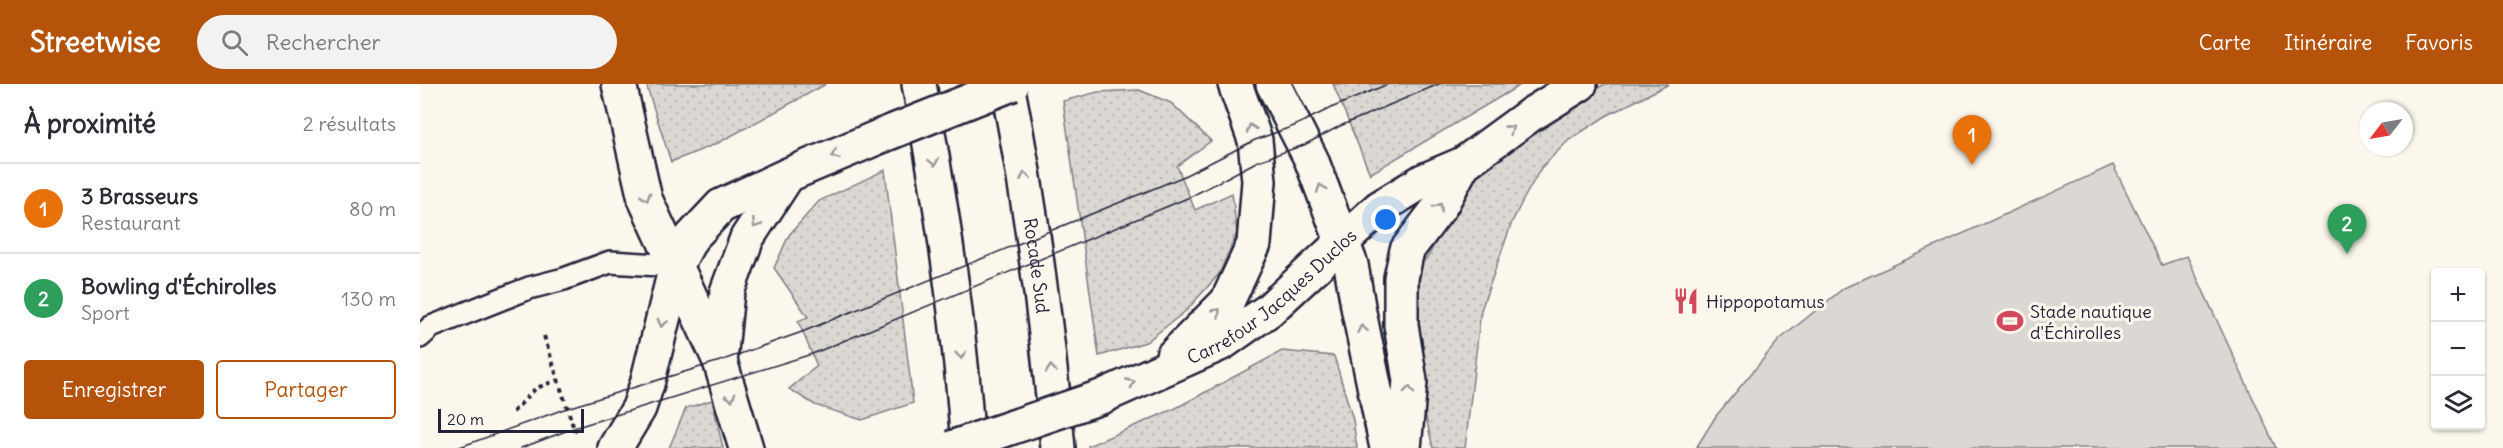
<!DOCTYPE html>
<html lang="fr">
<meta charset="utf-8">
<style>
:root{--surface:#fff;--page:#f2f2f3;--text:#2b2b33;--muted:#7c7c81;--line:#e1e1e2;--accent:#b45309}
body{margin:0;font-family:Delius,sans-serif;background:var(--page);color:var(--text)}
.controls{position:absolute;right:18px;bottom:18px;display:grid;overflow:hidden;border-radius:6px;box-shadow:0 2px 4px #0004}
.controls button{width:54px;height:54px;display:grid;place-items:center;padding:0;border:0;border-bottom:2px solid var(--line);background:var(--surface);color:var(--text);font:30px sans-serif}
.compass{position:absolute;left:1939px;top:18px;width:54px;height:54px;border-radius:50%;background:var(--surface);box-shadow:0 2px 4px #0004;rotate:239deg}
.scale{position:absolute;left:18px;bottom:15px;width:146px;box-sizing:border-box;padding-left:6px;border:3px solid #22223b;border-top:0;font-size:16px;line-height:21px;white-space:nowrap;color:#22223b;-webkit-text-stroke:4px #fbf7ec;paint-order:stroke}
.you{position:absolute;left:966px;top:136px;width:21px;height:21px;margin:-15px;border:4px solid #fff;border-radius:50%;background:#1a73e8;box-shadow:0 0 0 9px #1a73e833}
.badge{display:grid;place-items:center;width:39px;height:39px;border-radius:50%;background:var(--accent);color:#fff;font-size:20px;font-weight:700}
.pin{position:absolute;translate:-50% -50px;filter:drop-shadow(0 2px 3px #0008)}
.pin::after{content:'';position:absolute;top:32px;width:21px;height:18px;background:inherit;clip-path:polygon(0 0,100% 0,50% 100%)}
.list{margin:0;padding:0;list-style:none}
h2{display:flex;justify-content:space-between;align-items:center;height:78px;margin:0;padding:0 24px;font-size:26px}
h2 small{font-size:20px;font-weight:400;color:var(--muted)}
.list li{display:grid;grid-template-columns:39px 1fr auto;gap:18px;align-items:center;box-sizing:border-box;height:90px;padding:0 24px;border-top:2px solid var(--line)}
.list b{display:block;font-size:22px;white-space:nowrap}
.list p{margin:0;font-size:20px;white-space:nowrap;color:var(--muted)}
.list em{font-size:20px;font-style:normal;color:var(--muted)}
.actions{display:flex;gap:12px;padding:18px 24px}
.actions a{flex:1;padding:14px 0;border:2px solid var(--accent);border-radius:6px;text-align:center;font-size:21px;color:var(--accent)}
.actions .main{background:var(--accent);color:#fff}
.icon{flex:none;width:33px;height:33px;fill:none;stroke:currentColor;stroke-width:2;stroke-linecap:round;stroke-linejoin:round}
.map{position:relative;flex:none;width:2083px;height:364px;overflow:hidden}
header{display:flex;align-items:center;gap:36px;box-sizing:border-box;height:84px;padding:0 30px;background:var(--accent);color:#fff}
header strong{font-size:28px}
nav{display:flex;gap:33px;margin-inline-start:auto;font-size:21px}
.search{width:420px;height:54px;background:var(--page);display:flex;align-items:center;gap:15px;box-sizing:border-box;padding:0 21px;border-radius:33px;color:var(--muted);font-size:22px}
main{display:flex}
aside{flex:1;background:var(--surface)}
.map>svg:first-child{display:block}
.grass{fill:url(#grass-dots);stroke:#7e7d87;stroke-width:1.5}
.park{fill:#dbd8d3;stroke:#7e7d87;stroke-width:1.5}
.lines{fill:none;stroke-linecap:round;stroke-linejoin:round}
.service-casing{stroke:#22223b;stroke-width:26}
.secondary-casing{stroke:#22223b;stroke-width:38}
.trunk-casing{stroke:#22223b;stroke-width:38}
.path{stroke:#22223b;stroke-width:4;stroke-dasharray:4.5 4.5;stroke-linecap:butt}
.service{stroke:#fbf7ec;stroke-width:21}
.secondary{stroke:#fbf7ec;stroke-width:33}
.trunk{stroke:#fbf7ec;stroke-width:33}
.tram{stroke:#22223b;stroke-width:1.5}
.secondary-bridge-casing{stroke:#22223b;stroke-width:38;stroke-linecap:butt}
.secondary-bridge{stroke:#fbf7ec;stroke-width:33}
.oneway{stroke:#99979c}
.labels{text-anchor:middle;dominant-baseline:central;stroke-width:6;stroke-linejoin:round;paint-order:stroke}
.street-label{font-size:18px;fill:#22223b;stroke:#fbf7ec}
.poi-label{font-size:18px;fill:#22223b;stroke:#fbf7ec;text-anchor:start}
</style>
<header>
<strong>Streetwise</strong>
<div class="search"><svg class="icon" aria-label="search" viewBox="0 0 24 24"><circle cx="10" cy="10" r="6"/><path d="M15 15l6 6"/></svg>Rechercher</div>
<nav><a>Carte</a><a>Itinéraire</a><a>Favoris</a></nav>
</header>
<main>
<aside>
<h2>À proximité<small>2 résultats</small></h2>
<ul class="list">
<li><span class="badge" style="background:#e8710a">1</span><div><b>3 Brasseurs</b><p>Restaurant</p></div><em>80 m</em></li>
<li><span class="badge" style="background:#2e9e5b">2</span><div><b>Bowling d'Échirolles</b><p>Sport</p></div><em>130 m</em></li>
</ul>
<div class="actions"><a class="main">Enregistrer</a><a>Partager</a></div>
</aside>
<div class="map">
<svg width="2083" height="364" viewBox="0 0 2083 364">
<defs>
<pattern id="grass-dots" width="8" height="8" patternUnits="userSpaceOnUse" patternTransform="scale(1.5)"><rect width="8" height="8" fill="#dbd8d3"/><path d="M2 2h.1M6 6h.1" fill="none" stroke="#bcb9b6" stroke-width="1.8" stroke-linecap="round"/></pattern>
</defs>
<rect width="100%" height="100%" fill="#fbf7ec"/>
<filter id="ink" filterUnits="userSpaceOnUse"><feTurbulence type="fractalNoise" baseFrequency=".0167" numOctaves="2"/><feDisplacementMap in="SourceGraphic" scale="12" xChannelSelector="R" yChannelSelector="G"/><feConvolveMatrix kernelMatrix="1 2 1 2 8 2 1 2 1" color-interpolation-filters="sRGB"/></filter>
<g filter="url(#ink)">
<!-- grass -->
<path class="grass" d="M226,0H406L298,59L251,78Z
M913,0H1102L950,90Z
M1185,0H1249L1186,32L1149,56L1121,84L1103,116L1092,138L1061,226L1045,364H1013L993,277L989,183L1007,174L1017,156L1026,108L1103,41Z
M719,6L751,19L791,57L757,82L775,126L812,109L817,149L799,190L767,226L726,258L679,272L643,17L678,8Z
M465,86L493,319L442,336L395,321L369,305L397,282L378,237L388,233L354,184L369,151L399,117Z
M862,267L914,272L933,336L937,364H668V362L756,324Z
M292,316L303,364H249L266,324Z"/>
<!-- park -->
<path class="park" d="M1693,81L1742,181L1767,172L1856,364H1276L1296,332L1359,256L1424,204Z"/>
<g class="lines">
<!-- service casing -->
<g class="service-casing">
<path id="service" d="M0,253L11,243L109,204L144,195L190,178L256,182"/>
</g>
<!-- secondary casing -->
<g class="secondary-casing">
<g id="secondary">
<path d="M256,182L300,277L326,364"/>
<path d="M753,272L807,218L834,160L839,97L835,56L815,0"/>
<path d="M300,277L307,208L327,154L368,91"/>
<path id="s1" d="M681,313L802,259L849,226L959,124L1003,97L1043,80L1110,31L1160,0"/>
<path d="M195,364L219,324L227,300L256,182L271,154L301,122L368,91L461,52"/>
</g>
</g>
<!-- trunk casing -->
<g class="trunk-casing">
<g id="trunk">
<path d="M199,0L225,115L256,182"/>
<path d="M499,0C522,121 540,241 548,364"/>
<path id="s2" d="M587,0C611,121 627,242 638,364"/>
<path d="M853,0L891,75L931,181L939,228L967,364"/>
<path d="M984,364L990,297L981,241V194L987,166L1021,121L1043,80"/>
</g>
</g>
<!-- path -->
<path class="path" d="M124,252L155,348
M93,328L116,304L138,296"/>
<!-- service -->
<use href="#service" class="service"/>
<!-- secondary -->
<use href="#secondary" class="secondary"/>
<!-- trunk -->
<use href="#trunk" class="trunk"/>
<!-- tram -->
<path class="tram" d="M37,364L147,324L300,277L382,248L762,93L835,56L874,42L911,24L968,0
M101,364L154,344L392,270L770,113L838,77L884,61L920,42L1019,0"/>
<!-- secondary-bridge casing -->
<g class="secondary-bridge-casing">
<path id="secondary-bridge" d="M461,52L592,0
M531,364L681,313"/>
</g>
<!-- secondary-bridge -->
<use href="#secondary-bridge" class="secondary-bridge"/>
</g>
<!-- one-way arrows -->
<defs><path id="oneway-chevron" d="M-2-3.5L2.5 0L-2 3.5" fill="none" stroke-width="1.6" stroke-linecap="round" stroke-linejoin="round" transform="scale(1.5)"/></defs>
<g class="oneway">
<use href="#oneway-chevron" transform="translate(831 44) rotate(-110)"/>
<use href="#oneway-chevron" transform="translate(1090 45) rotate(-36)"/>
<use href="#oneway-chevron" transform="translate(415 71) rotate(158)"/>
<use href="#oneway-chevron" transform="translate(514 78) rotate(80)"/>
<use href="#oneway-chevron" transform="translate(605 92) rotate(-100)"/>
<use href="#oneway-chevron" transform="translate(901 104) rotate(-111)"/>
<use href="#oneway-chevron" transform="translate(226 113) rotate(73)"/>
<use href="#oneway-chevron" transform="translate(1019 123) rotate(-56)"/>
<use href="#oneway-chevron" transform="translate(336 140) rotate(123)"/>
<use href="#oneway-chevron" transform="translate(797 228) rotate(-45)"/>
<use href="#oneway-chevron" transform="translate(242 239) rotate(104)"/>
<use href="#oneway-chevron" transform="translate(942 245) rotate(-102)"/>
<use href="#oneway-chevron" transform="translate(541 271) rotate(84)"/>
<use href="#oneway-chevron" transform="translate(631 285) rotate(-95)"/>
<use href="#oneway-chevron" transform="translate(711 299) rotate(-25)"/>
<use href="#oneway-chevron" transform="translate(989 306) rotate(-86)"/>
<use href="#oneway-chevron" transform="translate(311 313) rotate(74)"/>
</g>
</g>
<!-- icons -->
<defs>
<g id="restaurant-bare" transform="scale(2.07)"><path d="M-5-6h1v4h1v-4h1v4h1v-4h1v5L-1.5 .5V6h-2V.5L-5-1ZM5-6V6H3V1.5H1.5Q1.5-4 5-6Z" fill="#d1495b" stroke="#fbf7ec" stroke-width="2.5" paint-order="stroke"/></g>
<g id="stadium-bare" transform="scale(2.07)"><path d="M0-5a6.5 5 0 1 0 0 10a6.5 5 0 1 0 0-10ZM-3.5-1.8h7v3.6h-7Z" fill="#d1495b" stroke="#fbf7ec" stroke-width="2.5" paint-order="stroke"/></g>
</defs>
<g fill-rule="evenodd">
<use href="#restaurant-bare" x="1266" y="217"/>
<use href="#stadium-bare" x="1590" y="237"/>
</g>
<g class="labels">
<!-- street labels -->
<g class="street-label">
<text stroke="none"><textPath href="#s2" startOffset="184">Rocade Sud</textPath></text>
<text stroke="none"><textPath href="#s1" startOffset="200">Carrefour Jacques Duclos</textPath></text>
</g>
<!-- poi labels -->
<g class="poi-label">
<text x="1286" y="217">Hippopotamus</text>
<text x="1610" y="227">Stade nautique<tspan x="1610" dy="21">d'Échirolles</tspan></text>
</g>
</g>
</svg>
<div class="controls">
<button>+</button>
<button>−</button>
<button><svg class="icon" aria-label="layers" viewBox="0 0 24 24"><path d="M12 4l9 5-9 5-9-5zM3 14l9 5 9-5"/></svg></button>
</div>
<svg class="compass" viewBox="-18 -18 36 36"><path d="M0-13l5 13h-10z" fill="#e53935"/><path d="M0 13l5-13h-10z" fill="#7c7c81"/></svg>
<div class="scale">20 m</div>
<div class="you"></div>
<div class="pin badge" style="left:1552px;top:81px;background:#e8710a">1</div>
<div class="pin badge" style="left:1927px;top:170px;background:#2e9e5b">2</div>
</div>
</main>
